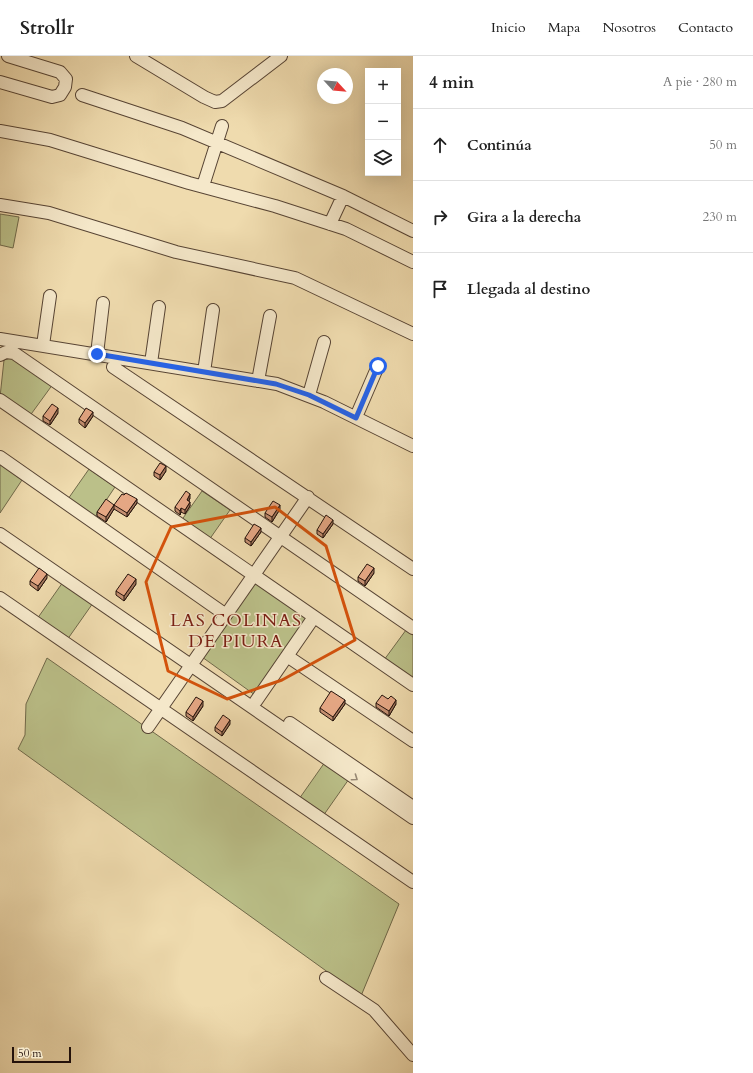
<!DOCTYPE html>
<html lang="es">
<meta charset="utf-8">
<style>
:root{--surface:#fff;--page:#f6f6f6;--text:#222;--muted:#767676;--line:#e0e0e0}
body{margin:0;font-family:Cardo,serif;background:var(--page);color:var(--text)}
.controls{position:absolute;right:12px;top:12px;display:grid;overflow:hidden;border-radius:0px;box-shadow:0 4px 16px #0002}
.controls button{width:36px;height:36px;display:grid;place-items:center;padding:0;border:0;border-bottom:1px solid var(--line);background:var(--surface);color:var(--text);font:20px sans-serif}
.compass{position:absolute;left:317px;top:12px;width:36px;height:36px;border-radius:50%;background:var(--surface);box-shadow:0 4px 16px #0002;rotate:116deg}
.scale{position:absolute;left:12px;bottom:10px;width:59px;box-sizing:border-box;padding-left:4px;border:2px solid #24120b;border-top:0;font-size:11px;line-height:14px;white-space:nowrap;color:#24120b;-webkit-text-stroke:3px #f5e8ca;paint-order:stroke}
.stop{position:absolute;width:12px;height:12px;margin:-9px;border:3px solid #2563eb;border-radius:50%;background:#fff}
.stop.end{background:#2563eb;border-color:#fff;box-shadow:0 1px 4px #0008}
.list{margin:0;padding:0;list-style:none}
h2{display:flex;justify-content:space-between;align-items:center;height:52px;margin:0;padding:0 16px;font-size:17px}
h2 small{font-size:13px;font-weight:400;color:var(--muted)}
.list li{display:grid;grid-template-columns:26px 1fr auto;gap:12px;align-items:center;box-sizing:border-box;height:72px;padding:0 16px;border-top:1px solid var(--line)}
.list b{display:block;font-size:15px;white-space:nowrap}
.list em{font-size:13px;font-style:normal;color:var(--muted)}
.icon{flex:none;width:22px;height:22px;fill:none;stroke:currentColor;stroke-width:2;stroke-linecap:round;stroke-linejoin:round}
.map{position:relative;flex:none;width:413px;height:1017px;overflow:hidden}
header{display:flex;align-items:center;gap:24px;box-sizing:border-box;height:56px;padding:0 20px;background:var(--surface);border-bottom:1px solid var(--line)}
header strong{font-size:19px}
nav{display:flex;gap:22px;margin-inline-start:auto;font-size:14px}
main{display:flex}
aside{flex:1;background:var(--surface)}
.map>svg:first-child{display:block}
.green{fill:#bbc089;stroke:#70694a}
.lines{fill:none;stroke-linecap:round;stroke-linejoin:round}
.minor-casing{stroke:#574434;stroke-width:14}
.minor{stroke:#f5e8ca;stroke-width:12}
.wall{fill:#c59072;stroke:#24120b}
.shaded-wall{fill:#a0755c;stroke:#24120b}
.building{fill:#e5a784;stroke:#24120b}
.oneway{stroke:#978874}
.route{stroke:#2563eb;stroke-width:5}
.marked{fill:none;stroke:#d4520c;stroke-width:3;stroke-linejoin:round}
.labels{text-anchor:middle;dominant-baseline:central;stroke-width:3;stroke-linejoin:round;paint-order:stroke}
.neighbourhood-label{font-size:18px;letter-spacing:1px;fill:#7a1f14;stroke:#f5e8ca}
</style>
<header>
<strong>Strollr</strong>
<nav><a>Inicio</a><a>Mapa</a><a>Nosotros</a><a>Contacto</a></nav>
</header>
<main>
<div class="map">
<svg width="413" height="1017" viewBox="0 0 413 1017">
<rect width="100%" height="100%" fill="#efdbae"/>
<filter id="stains"><feTurbulence type="fractalNoise" baseFrequency=".005" numOctaves="4"/><feColorMatrix values="0 0 0 0 .2 0 0 0 0 .09 0 0 0 0 .02 0 0 0 .5 -.17"/></filter>
<radialGradient id="worn" r=".72"><stop offset=".6" stop-color="#630" stop-opacity="0"/><stop offset="1" stop-color="#630" stop-opacity=".3"/></radialGradient>
<!-- green -->
<path class="green" d="M0,158L19,161L13,192L0,189Z
M13,301L53,328L29,361L0,341L4,304Z
M0,408L22,424L0,457Z
M89,413L115,431L95,461L68,443Z
M202,435L230,454L209,484L181,465Z
M254,525L308,563L255,639L202,601Z
M63,526L93,547L67,584L37,563Z
M406,574L413,579V625L384,604Z
M47,602L399,848L361,940L18,693L25,679L26,648Z
M325,706L349,723L323,760L299,743Z"/>
<g class="lines">
<!-- minor casing -->
<g class="minor-casing">
<path id="minor" d="M136,0L204,41L215,46L222,45L281,0
M0,26L52,41L60,39L65,31L66,23L60,16L8,0
M82,39L182,72L343,140L413,175
M0,75L50,84L189,127L275,150L346,173L413,206
M203,130L222,70
M0,149L49,157L176,196L295,222L413,278
M330,168L343,140
M0,283L277,328L324,346L413,390
M43,289L50,240
M97,298L103,247
M0,299L6,296L14,297L413,572
M151,307L159,251
M113,311L413,513
M204,316L213,254
M258,325L270,260
M309,339L324,286
M0,344L413,629
M356,361L378,310
M0,401L226,559
M0,478L413,762
M0,542L413,826
M287,600L413,685
M256,645L314,561
M290,667L413,751
M148,671L308,441
M326,922L374,954L413,999"/>
</g>
<!-- minor -->
<use href="#minor" class="minor"/>
</g>
<!-- wall -->
<path class="wall" d="M58,357L50,369L43,365V360Z
M93,360L85,372L79,367V363Z
M166,415L160,424L154,420V416Z
M190,442L189,445L190,450L185,458L181,456L180,459L175,455V451Z
M137,447L127,461L114,453L106,466L97,460V456L114,449Z
M280,453L272,466L265,461V457Z
M333,468L323,482L317,478V474Z
M261,476L251,490L245,486V482Z
M374,517L365,530L358,525V521Z
M47,522L38,535L30,529V525Z
M136,528L124,545L116,539V535Z
M388,643L396,648L389,660L376,651V647Z
M345,648L333,665L320,656V652Z
M203,650L193,665L186,660V656Z
M230,668L222,680L215,675V671Z"/>
<!-- shaded-wall -->
<path class="shaded-wall" d="M58,352V357L50,369V365Z
M93,356V360L85,372V367Z
M166,410V415L160,424V419Z
M190,438V442L187,448V444Z
M137,443V447L127,461V457Z
M190,446V450L185,458V454Z
M114,449V453L106,466V461Z
M280,449V453L272,466V461Z
M181,452V456L180,459V455Z
M333,464V468L323,482V478Z
M261,472V476L251,490V486Z
M374,512V517L365,530V525Z
M47,518V522L38,535V530Z
M136,523V528L124,545V540Z
M345,644V648L333,665V661Z
M396,644V648L389,660V655Z
M203,645V650L193,665V661Z
M230,664V668L222,680V676Z"/>
<!-- building -->
<path class="building" d="M52,348L58,352L50,365L43,360Z
M86,352L93,356L85,367L79,363Z
M160,407L166,410L160,419L154,416Z
M186,435L190,438L187,444L190,446L185,454L181,452L180,455L175,451Z
M126,437L137,443L127,457L114,449L106,461L97,456L106,443L114,449L122,438L124,439Z
M273,445L280,449L272,461L265,457Z
M326,459L333,464L323,478L317,474Z
M254,468L261,472L251,486L245,482Z
M367,508L374,512L365,525L358,521Z
M39,512L47,518L38,530L30,525Z
M128,518L136,523L124,540L116,535Z
M331,635L345,644L333,661L320,652Z
M382,639L388,643L391,640L396,644L389,655L376,647Z
M196,641L203,645L193,661L186,656Z
M223,659L230,664L222,676L215,671Z"/>
<!-- one-way arrows -->
<defs><path id="oneway-chevron" d="M-2-3.5L2.5 0L-2 3.5" fill="none" stroke-width="1.6" stroke-linecap="round" stroke-linejoin="round"/></defs>
<use class="oneway" href="#oneway-chevron" transform="translate(355 722) rotate(35)"/>
<g class="lines">
<!-- route -->
<path class="route" d="M97,298L276,328L309,339L356,362L378,310"/>
</g>
<!-- marked area -->
<path class="marked" d="M275,451L326,490L355,584L282,624L227,643L168,615L146,526L171,471Z"/>
<g class="labels">
<!-- neighbourhood labels -->
<g class="neighbourhood-label">
<text x="236" y="564">LAS COLINAS<tspan x="236" dy="21">DE PIURA</tspan></text>
</g>
</g>
<rect width="100%" height="100%" filter="url(#stains)"/>
<rect width="100%" height="100%" fill="url(#worn)"/>
</svg>
<div class="controls">
<button>+</button>
<button>−</button>
<button><svg class="icon" aria-label="layers" viewBox="0 0 24 24"><path d="M12 4l9 5-9 5-9-5zM3 14l9 5 9-5"/></svg></button>
</div>
<svg class="compass" viewBox="-18 -18 36 36"><path d="M0-13l5 13h-10z" fill="#e53935"/><path d="M0 13l5-13h-10z" fill="#767676"/></svg>
<div class="scale">50 m</div>
<div class="stop" style="left:378px;top:310px"></div>
<div class="stop end" style="left:97px;top:298px"></div>
</div>
<aside>
<h2>4 min<small>A pie · 280 m</small></h2>
<ul class="list">
<li><svg class="icon" aria-label="ahead" viewBox="0 0 24 24"><path d="M12 20V5M6 11l6-6 6 6"/></svg><div><b>Continúa</b></div><em>50 m</em></li>
<li><svg class="icon" aria-label="right" viewBox="0 0 24 24"><path d="M7 20v-9h11M14 6l5 5-5 5"/></svg><div><b>Gira a la derecha</b></div><em>230 m</em></li>
<li><svg class="icon" aria-label="arrive" viewBox="0 0 24 24"><path d="M6 21V4h12l-3 4 3 4H6"/></svg><div><b>Llegada al destino</b></div></li>
</ul>
</aside>
</main>
